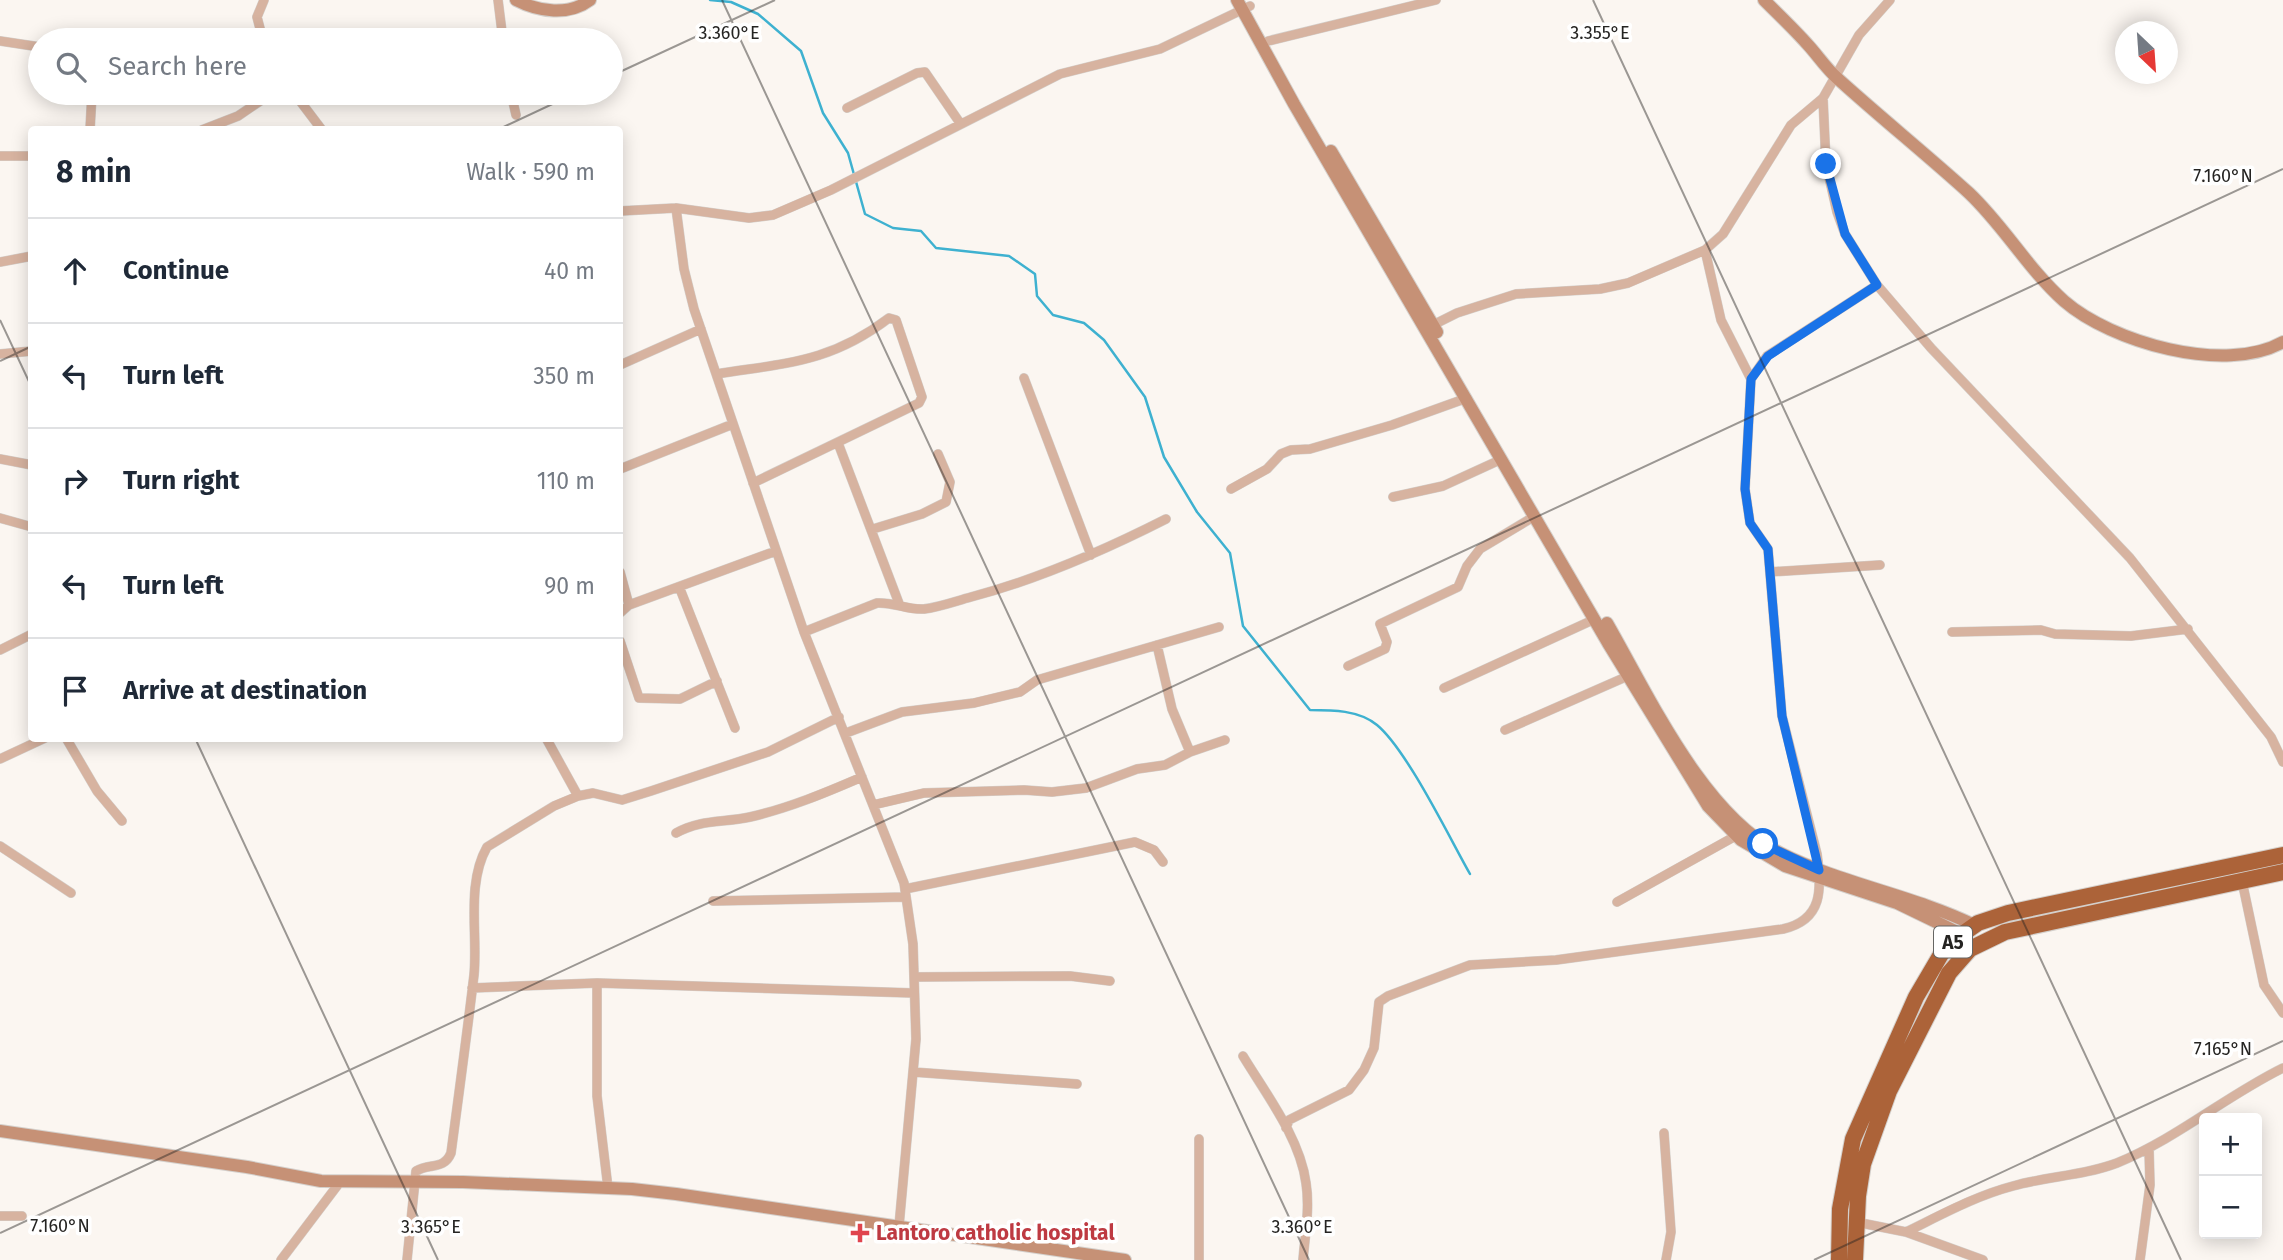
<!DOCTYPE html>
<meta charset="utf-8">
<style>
:root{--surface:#fff;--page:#f6f6f7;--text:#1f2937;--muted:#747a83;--line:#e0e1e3}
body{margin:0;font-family:"Fira Sans",sans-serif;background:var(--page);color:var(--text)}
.controls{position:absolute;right:21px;bottom:21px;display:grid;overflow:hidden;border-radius:7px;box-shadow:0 4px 18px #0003}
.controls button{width:63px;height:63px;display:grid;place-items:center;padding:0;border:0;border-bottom:2px solid var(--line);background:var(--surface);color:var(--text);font:35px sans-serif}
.compass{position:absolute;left:2115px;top:21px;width:63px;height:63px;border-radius:50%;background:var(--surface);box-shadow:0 4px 18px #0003;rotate:155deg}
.stop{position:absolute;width:21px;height:21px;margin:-16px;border:5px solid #1a73e8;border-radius:50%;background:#fff}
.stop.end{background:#1a73e8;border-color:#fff;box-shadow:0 2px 7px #0008}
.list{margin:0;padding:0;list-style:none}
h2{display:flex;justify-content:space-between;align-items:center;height:91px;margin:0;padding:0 28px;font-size:30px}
h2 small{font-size:23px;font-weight:400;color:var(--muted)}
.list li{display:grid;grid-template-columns:46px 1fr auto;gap:21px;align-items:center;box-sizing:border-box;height:105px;padding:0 28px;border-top:2px solid var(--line)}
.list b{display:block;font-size:26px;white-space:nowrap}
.list em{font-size:23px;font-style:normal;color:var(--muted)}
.icon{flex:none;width:38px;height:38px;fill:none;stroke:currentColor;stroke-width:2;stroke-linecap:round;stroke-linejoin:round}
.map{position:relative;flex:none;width:2283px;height:1260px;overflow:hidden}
.search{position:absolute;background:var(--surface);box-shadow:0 4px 18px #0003;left:28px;top:28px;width:595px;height:77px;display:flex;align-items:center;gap:18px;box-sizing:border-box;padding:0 24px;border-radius:38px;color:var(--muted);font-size:26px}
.panel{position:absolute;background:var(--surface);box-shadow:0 4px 18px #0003;left:28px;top:126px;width:595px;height:616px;border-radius:7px}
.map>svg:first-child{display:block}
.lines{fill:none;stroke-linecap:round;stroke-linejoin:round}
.stream{stroke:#3eb1d0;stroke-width:2.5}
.street-casing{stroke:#d4d0cc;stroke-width:10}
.secondary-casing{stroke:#d4d0cc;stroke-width:14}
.highway-casing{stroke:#d4d0cc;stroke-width:18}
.street{stroke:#d7b3a0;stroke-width:9}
.secondary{stroke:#c69176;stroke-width:12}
.highway{stroke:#ac6339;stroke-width:16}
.route{stroke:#1a73e8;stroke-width:9}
.ticks{fill:none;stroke:#252422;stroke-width:2;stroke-opacity:0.45}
.health-dot{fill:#e0444e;stroke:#fff;stroke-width:2.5}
.labels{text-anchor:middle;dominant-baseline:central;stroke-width:7;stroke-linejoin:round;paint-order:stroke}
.shield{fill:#fff;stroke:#666664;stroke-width:2}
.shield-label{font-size:19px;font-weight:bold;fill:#252422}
.health-label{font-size:21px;font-weight:bold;fill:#be3a42;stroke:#fff;text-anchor:start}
.ticks-label{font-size:18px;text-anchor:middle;fill:#252422;stroke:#fff;stroke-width:7;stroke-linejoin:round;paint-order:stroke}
</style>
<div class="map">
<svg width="2283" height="1260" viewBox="0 0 2283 1260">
<rect width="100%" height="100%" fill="#fbf6f1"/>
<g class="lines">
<!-- stream -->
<path class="stream" d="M710,0L731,2L758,14L801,51L823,113L848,153L865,214L893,228L921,231L936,248L1009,256L1035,274L1037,296L1053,315L1084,323L1104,340L1145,397L1164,457L1197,512L1230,553L1243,626L1310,710C1332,710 1359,710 1377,725C1407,750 1449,837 1470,874"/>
<!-- street casing -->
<g class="street-casing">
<path id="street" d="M498,0L503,40
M1890,0L1859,35L1823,98L1826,164L1837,212L1845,234L1877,285L1931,348L2130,558L2271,737L2283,762
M263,40L257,17L264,0
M480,40L502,33
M0,41L40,47
M1268,41L1436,0
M294,93L322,130
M511,93L516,115
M847,108L917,73L925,72L960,123
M90,130L92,93
M202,130L238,116L272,93
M0,156H32
M676,208L684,269L694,309L804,632L904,883L913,944L916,1039L899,1226
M620,211L676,208L749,218L773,215L831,190L1060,74L1160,49L1250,6
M1705,250L1721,320L1751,379
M0,262L32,256
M1433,325L1457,313L1516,294L1600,289L1628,283L1705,250L1723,234L1791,125L1823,98
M0,354L32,351
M620,365L701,329
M717,374C785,363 830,363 889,318L896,320L922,397L919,403L753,483
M1024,378L1091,555
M838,443L900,606
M0,459L32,465
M620,469L733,424
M1231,489L1267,469L1281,454L1291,450L1310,449L1392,425L1467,398
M1393,497L1443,486L1502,459
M0,518L32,527
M873,529L922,514L946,502L950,482L938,454
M620,572L629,605
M1770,572L1880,565
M680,589L735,728
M620,613L629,605L776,551
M804,632L877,603C894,602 907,610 924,609C940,607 956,601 971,597C1039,579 1103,551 1166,519
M1952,632L2041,630L2055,634L2131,636L2188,629
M620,641L639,698L680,699L717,681
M1157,645L1172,709L1190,752
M0,650L32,634
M1348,666L1385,649L1387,642L1380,624L1458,587L1467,566L1480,549L1535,516
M1444,688L1595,619
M1505,730L1628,676
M846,733L902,712L974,703L1020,692L1037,680L1219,627
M66,738L97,791L122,821
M546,738L578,796
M0,759L45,738
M873,805L924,793L1024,790L1052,792L1086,788L1137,769L1165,765L1190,752L1225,740
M676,833C701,819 723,823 750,817C789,808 825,793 862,777
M0,846L71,893
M2242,881L2264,985L2283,1013
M905,889L1135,842L1154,850L1163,862
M713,901L906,897
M1617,902L1741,833
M914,977L1070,976L1110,981
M597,983V1096L608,1188
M472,988L597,983L913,993
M1243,1056C1266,1094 1300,1138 1306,1183C1310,1208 1305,1235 1303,1260
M913,1072L1077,1084
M1286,1128L1289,1120L1349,1090L1364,1070L1374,1048L1379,1002L1388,996L1470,965L1556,960L1783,929C1823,920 1822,889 1817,854L1782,716L1768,549L1750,523L1745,489L1751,379L1767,356L1877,285
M1664,1133L1671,1232L1666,1260
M0,1216H22
M1856,1222L1906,1232L1983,1260
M1906,1232C1941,1215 1975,1196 2013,1186C2048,1176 2083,1176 2117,1163C2176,1139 2226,1096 2283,1068
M281,1260L340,1182
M407,1260L416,1171C430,1163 444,1170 451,1153C459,1093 467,1034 474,975C478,934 466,884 487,847L554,806L578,796L593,793L622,800L651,791L768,752L839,717
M1199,1260V1139
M2140,1260L2150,1185L2149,1149"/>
</g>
<!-- secondary casing -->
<g class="secondary-casing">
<path id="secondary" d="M516,0C539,12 569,16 590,0
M1237,0L1294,104L1608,643L1708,806L1741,840L1785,866L1897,903L1961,934
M1764,0C1779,15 1795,30 1809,46C1818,56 1826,68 1837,78C1880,117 1926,154 1969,193C2004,226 2028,269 2064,301C2111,342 2225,375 2283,342
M1331,151L1437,332
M1607,623C1649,696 1703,815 1780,853C1842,884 1912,895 1974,925
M0,1131L247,1167L321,1181L463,1182L632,1189L676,1194L1125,1260"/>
</g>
<!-- highway casing -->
<g class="highway-casing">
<path id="highway" d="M1839,1260L1840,1209L1853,1139L1916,997L1943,951L1954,940L1978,923L2008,913L2283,855
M1855,1260L1858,1196L1863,1164L1889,1091L1949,973L1970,949L2005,932L2283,872"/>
</g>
<!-- street -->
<use href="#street" class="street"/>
<!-- secondary -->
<use href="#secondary" class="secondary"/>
<!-- highway -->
<use href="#highway" class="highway"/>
</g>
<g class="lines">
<!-- route -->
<path class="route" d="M1763,844L1819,870L1782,716L1768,549L1750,523L1745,489L1751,379L1768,356L1877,285L1845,234L1826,164"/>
</g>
<!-- ticks -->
<path class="ticks" d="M722,0L1309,1260M1593,0L2181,1260M611,76L775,0M497,130L576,93M0,320L32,388M0,361L32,346M195,738L438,1260M0,1233L2283,169M1814,1260L2283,1041"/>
<!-- markers -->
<path class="health-dot" d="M856.5 1222.5h7v7h7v7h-7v7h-7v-7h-7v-7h7z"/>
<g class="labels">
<!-- shield labels -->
<rect class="shield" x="1934" y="926.5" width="38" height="31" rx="5"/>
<g class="shield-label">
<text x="1953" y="942">A5</text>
</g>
<!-- health labels -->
<g class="health-label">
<text x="876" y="1233">Lantoro catholic hospital</text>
</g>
</g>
<g class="ticks-label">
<text x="729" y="39">3.360°E</text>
<text x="1600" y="39">3.355°E</text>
<text x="2223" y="182">7.160°N</text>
<text x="2223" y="1055">7.165°N</text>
<text x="60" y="1232">7.160°N</text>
<text x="431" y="1233">3.365°E</text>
<text x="1302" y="1233">3.360°E</text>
</g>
</svg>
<div class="controls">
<button>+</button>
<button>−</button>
</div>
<svg class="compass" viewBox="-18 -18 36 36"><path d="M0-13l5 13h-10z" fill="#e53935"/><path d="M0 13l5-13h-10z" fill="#747a83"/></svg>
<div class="stop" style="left:1763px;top:844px"></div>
<div class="stop end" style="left:1826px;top:164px"></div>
<div class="search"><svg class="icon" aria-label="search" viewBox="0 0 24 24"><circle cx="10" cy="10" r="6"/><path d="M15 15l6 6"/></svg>Search here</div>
<section class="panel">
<h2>8 min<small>Walk · 590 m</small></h2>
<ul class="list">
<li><svg class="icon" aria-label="ahead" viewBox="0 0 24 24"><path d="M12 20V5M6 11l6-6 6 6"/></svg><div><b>Continue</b></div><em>40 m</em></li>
<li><svg class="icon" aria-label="left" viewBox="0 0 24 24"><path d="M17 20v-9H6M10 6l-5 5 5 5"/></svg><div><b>Turn left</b></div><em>350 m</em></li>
<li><svg class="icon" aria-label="right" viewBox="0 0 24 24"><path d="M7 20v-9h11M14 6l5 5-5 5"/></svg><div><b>Turn right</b></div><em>110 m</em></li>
<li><svg class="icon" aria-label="left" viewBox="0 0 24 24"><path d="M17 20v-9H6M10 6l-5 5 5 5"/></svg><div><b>Turn left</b></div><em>90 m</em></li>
<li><svg class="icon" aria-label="arrive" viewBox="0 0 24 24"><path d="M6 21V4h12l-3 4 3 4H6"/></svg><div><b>Arrive at destination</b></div></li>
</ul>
</section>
</div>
